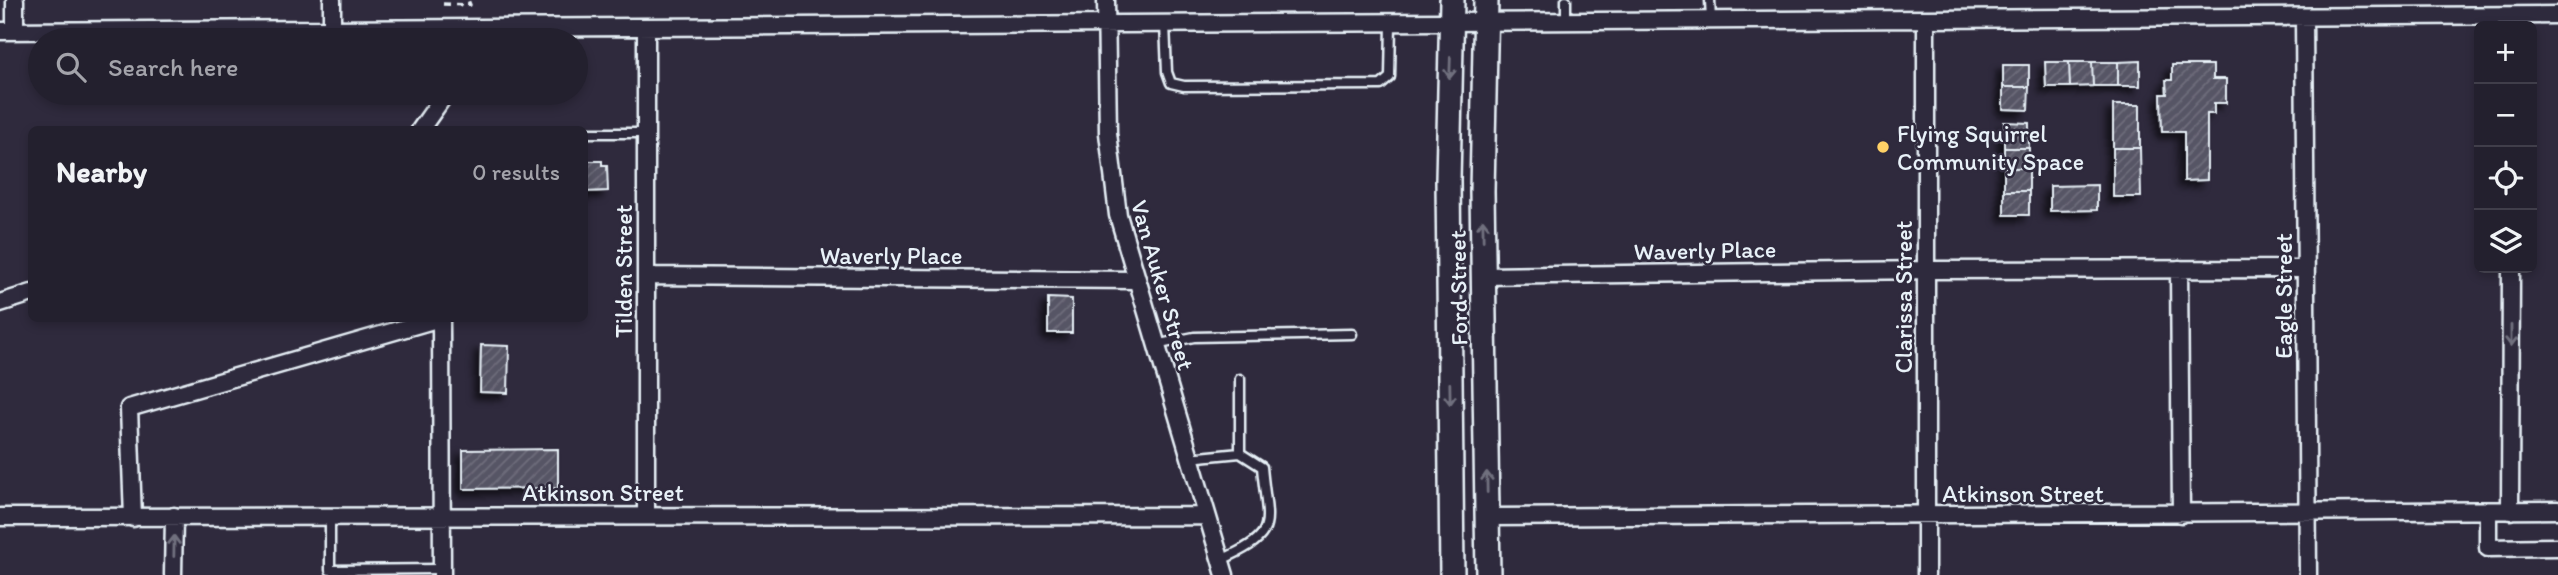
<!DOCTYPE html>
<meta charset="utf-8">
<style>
:root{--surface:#23202e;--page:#2b2836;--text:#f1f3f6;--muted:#a3a3aa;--line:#403e4a}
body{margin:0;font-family:Itim,sans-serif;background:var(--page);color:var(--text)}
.controls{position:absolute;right:21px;top:21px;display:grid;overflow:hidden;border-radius:10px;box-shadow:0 4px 10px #0003}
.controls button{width:63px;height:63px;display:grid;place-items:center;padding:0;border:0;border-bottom:2px solid var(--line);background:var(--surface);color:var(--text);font:35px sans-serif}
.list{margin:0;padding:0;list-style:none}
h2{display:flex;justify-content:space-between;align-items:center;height:91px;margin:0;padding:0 28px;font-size:30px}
h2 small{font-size:23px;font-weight:400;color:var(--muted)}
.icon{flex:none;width:38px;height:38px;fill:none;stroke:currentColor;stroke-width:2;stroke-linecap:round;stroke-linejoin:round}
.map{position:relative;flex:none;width:2558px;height:575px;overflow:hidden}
.search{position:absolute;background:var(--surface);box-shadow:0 4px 10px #0003;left:28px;top:28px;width:560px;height:77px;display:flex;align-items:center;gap:18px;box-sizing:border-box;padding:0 24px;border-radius:38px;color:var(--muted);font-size:26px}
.panel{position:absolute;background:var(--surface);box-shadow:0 4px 10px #0003;left:28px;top:126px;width:560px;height:196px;border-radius:10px}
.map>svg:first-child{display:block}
.building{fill:url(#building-hatch);stroke:#e8f1f8;stroke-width:2;filter:url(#shadow)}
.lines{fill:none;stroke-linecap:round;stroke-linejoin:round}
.lane-casing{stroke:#e8f1f8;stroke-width:13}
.street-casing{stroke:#e8f1f8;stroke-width:21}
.secondary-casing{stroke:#e8f1f8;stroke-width:28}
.path{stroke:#e8f1f8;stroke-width:3.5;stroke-dasharray:7 5;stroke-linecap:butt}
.lane{stroke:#2f2a3d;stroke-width:8}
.street{stroke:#2f2a3d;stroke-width:16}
.secondary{stroke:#2f2a3d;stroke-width:23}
.oneway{stroke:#70707e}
.poi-dot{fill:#ffd166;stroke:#2f2a3d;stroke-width:2.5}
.labels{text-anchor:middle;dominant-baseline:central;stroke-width:5;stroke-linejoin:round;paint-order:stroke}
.poi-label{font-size:24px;fill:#e8f1f8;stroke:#2f2a3d;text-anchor:start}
.street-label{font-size:24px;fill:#e8f1f8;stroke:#2f2a3d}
</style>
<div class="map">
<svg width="2558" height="575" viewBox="0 0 2558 575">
<defs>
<pattern id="building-hatch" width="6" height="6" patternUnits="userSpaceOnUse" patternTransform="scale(1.75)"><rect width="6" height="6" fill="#575565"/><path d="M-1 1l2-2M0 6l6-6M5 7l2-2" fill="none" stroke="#6f6e7c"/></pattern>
<filter id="shadow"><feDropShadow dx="-6" dy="6" stdDeviation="3.5" flood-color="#0009"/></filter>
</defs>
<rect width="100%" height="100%" fill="#2f2a3d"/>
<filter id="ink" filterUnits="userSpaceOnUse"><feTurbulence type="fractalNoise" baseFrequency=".0143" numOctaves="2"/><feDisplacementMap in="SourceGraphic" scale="14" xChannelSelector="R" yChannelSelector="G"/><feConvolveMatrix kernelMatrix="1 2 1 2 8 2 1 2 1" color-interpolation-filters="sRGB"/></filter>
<g filter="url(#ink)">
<!-- building -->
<path class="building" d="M2140,61V86H2118V62Z
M2045,62H2069L2070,87H2046Z
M2069,62H2092L2093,86L2070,87Z
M2092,62H2118V86H2093Z
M2003,65H2029V87H2003Z
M2172,65H2213V79H2226V103H2214V114H2207V180L2184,181V132H2162L2161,94H2167L2166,80H2172Z
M2003,87H2029L2028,110L2003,109Z
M2113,105H2140V148H2113Z
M2004,122L2029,123V148H2004Z
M2004,148H2029V168H2004Z
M2113,148H2140L2141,197H2113Z
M584,161H602V165H607L608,191L584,192Z
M2004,168H2029V191H2004Z
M2097,185V210L2050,211V186Z
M2004,191H2029V215H2004Z
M1048,298L1072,299V333H1048Z
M481,345L509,346L508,393L480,392Z
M558,449V488L463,489V450Z"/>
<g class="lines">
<!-- lane casing -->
<g class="lane-casing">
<path id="lane" d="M1566,0V22
M1710,0L1711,21
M1165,24L1167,72L1171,83L1184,86L1381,85L1390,77L1391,23
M584,133H646
M1155,345L1194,337L1352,334
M1240,379V453
M1189,458L1240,453L1262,467C1267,526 1281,533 1221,560
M330,516V570L442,569"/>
</g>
<!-- street casing -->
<g class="street-casing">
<path id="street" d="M332,0V29
M1106,0L1108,133L1118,215L1225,575
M2304,17L2308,575
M646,28V515
M0,31L2558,15
M15,31V0
M420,130L446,93
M2179,269L2181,514
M646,276L1136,280
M1484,276L1926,270L2306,269
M0,303L32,293
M441,318L442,575
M2510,511L2511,268
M2488,512V548L2558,547
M0,517L1207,516
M1488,517L2558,510
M133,518L129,408L440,318
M173,575L174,516
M1926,575V19"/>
</g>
<!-- secondary casing -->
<g class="secondary-casing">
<path id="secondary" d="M1452,0L1448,180L1452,575
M1486,0L1482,191L1488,575"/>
</g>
<!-- path -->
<path class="path" d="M443,4L470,5L468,0"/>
<!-- lane -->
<use href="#lane" class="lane"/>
<!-- street -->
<use href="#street" class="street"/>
<!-- secondary -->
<use href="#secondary" class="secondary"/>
</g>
<!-- one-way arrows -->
<defs><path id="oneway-shaft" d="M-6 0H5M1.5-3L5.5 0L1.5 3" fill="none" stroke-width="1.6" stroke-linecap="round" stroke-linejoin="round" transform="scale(1.75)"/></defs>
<g class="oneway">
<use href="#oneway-shaft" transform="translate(1450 68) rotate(92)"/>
<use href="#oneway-shaft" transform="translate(1483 230) rotate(-91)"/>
<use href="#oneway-shaft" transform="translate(2511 336) rotate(90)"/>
<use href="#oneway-shaft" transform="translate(1450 394) rotate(89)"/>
<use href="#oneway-shaft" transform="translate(1487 482) rotate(-91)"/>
<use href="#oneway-shaft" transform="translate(174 546) rotate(-89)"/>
</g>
</g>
<!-- markers -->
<circle class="poi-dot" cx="1883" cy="147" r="7"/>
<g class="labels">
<!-- poi labels -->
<g class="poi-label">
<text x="1897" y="133">Flying Squirrel<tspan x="1897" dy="28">Community Space</tspan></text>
</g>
<!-- street labels -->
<g class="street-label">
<text transform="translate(1705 250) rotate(-1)">Waverly Place</text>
<text x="891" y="255">Waverly Place</text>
<text transform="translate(623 271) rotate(-90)">Tilden Street</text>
<text transform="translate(1163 285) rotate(74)">Van Auker Street</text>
<text transform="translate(1458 288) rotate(-91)">Ford Street</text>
<text transform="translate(2283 296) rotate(-90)">Eagle Street</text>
<text transform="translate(1903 297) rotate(-90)">Clarissa Street</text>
<text x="603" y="492">Atkinson Street</text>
<text x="2023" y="493">Atkinson Street</text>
</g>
</g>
</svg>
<div class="controls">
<button>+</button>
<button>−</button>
<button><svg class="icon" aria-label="locate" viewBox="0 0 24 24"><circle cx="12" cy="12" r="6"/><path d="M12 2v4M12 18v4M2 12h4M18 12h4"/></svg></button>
<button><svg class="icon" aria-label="layers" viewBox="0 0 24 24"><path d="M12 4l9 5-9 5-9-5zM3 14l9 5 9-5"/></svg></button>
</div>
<div class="search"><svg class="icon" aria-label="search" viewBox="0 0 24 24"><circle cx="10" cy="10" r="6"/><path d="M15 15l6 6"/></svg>Search here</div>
<section class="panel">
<h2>Nearby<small>0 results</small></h2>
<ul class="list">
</ul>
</section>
</div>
